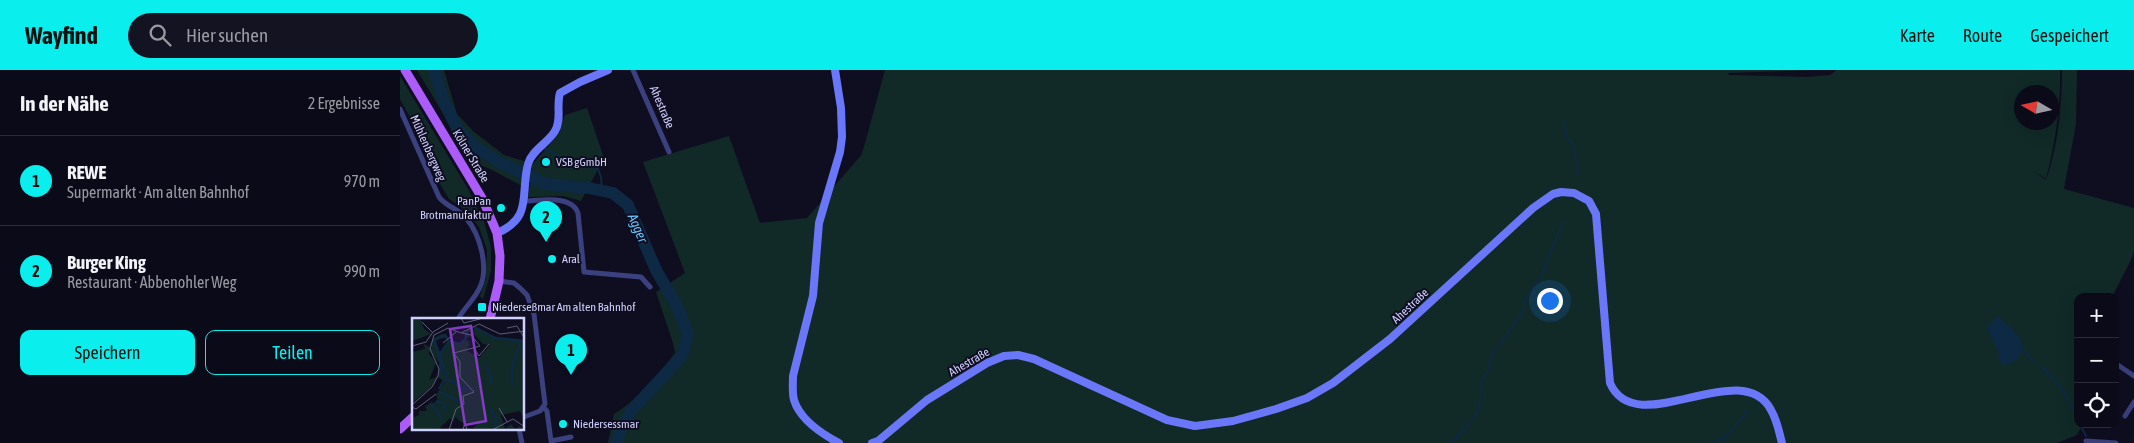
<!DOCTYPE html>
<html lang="de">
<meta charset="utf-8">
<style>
:root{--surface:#0b0a19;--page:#141322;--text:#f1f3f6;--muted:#9a9aa2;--line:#2b2b38;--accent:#0aefed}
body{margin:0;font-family:"Asap Condensed",sans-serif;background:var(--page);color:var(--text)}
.controls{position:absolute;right:15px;bottom:15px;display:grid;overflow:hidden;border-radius:10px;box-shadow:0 5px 20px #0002}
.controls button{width:45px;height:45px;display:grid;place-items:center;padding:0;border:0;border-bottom:1px solid var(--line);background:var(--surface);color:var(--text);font:25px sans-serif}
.compass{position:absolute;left:1614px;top:15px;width:45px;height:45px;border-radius:50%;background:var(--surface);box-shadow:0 5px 20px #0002;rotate:279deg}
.you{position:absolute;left:1149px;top:230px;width:18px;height:18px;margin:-12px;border:4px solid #fff;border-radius:50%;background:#1a73e8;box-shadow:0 0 0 8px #1a73e833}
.badge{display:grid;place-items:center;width:32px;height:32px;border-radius:50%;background:var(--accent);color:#111;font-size:16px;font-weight:700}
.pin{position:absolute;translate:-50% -41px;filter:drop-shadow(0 1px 2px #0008)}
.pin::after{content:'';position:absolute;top:26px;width:18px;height:15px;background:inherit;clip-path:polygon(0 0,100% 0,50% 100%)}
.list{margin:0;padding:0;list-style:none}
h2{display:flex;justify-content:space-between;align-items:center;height:65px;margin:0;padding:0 20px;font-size:21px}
h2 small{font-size:16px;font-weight:400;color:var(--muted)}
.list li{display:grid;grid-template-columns:32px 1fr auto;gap:15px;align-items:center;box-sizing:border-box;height:90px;padding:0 20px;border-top:1px solid var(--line)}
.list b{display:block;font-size:19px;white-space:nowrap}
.list p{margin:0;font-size:16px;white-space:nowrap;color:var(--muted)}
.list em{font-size:16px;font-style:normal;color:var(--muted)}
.actions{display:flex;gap:10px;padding:15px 20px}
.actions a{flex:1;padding:11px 0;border:1px solid var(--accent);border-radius:10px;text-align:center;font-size:18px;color:var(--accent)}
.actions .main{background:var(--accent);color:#111}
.icon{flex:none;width:28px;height:28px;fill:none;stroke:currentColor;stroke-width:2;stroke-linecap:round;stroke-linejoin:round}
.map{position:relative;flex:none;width:1734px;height:373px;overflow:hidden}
header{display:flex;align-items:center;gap:30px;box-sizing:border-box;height:70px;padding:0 25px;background:var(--accent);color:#111}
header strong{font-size:24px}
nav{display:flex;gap:28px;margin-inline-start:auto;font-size:18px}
.search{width:350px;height:45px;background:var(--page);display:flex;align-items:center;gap:12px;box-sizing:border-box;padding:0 18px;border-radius:28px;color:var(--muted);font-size:19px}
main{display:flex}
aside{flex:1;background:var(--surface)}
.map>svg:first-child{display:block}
.green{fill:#112a27;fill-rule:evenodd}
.water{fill:#0e2944}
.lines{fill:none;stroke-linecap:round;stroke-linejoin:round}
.stream{stroke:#0e2944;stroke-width:2}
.river{stroke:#0e2944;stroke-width:12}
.street{stroke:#3b407e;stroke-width:5}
.secondary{stroke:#6b77f9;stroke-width:8}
.primary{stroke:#ac5cf8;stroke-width:9}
.poi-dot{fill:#0aefed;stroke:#0f0e21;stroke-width:2}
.labels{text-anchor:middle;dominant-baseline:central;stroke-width:4;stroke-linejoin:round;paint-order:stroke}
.street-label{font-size:12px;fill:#d0d0fd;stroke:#0f0e21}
.poi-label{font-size:12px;fill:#d0d0fd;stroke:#0f0e21;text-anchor:start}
.water-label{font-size:14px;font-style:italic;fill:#62c3f8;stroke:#0f0e21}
.inset-river{fill:none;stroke:#0e2944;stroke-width:2.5}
.inset-road{fill:none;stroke:#5c5c79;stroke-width:1}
.view{fill:#843cc5;fill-opacity:0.15;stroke:#843cc5;stroke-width:2.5}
.inset-edge{fill:none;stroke:#d0d0fd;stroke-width:2.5}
</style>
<header>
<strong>Wayfind</strong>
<div class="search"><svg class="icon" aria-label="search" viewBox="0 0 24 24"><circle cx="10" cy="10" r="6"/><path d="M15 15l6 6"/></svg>Hier suchen</div>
<nav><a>Karte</a><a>Route</a><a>Gespeichert</a></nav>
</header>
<main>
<aside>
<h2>In der Nähe<small>2 Ergebnisse</small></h2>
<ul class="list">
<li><span class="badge">1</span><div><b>REWE</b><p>Supermarkt · Am alten Bahnhof</p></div><em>970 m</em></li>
<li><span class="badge">2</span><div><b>Burger King</b><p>Restaurant · Abbenohler Weg</p></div><em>990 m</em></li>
</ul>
<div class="actions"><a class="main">Speichern</a><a>Teilen</a></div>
</aside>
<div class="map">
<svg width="1734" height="373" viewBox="0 0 1734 373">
<rect width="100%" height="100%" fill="#0f0e21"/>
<!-- green -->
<path class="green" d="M17,0H44L57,44L73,61L104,85L124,91L122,116L90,99L72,92Z
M485,0H1418L1328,3L1329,5L1407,7L1430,5L1437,0H1660C1661,36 1655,74 1646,109L1632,100L1646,110C1658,78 1662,34 1662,0H1677L1676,54L1664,119L1734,138V181L1731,190L1712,227H1678V354H1683L1677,365L1657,373H208L214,344C241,327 255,308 275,283L273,273L256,222L285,203L243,92L329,66L360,153L407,148L462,84ZM1622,22H1652V52H1622Z
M0,6L68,119L84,152L91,177V201L83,229L80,226L86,209L87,180L79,157L67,141L49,129L36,107L30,84L0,29Z
M187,38L204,88L181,131L163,126L128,127L132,95L159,63L165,45Z"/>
<!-- water -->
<path class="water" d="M1598,246L1602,248L1603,252C1615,259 1629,274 1618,288C1615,292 1608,293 1604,296C1598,291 1600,285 1597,278C1594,270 1588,265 1587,256Z"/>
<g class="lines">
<!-- stream -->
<path class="stream" d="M1164,51L1167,69L1172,72L1179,104
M144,77L146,80L163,88
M174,92L198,99L201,107L202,121
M1622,278L1634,292
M1641,296C1658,312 1670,328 1678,350
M1680,354L1686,366
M1051,373L1064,360L1079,339L1082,310L1089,299L1092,284L1118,250L1123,240L1125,229L1140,208L1163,152
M1311,373L1324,368L1348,342"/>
<!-- river -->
<path class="river" d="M34,0L45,34L58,60L76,77L97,91L146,114L189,118L213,123L228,135L256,200L277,236L288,264L282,286L231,341L220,362L217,373"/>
<!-- street -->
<path class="street" d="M233,0L269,82
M0,39L39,127C45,136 59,139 66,148C80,164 89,197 80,217C75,229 64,238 58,249
M123,131C139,131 171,124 178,143L184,202L241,207L250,217
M99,211L114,213L120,218L127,225L134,244L145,334L140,341L124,347
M1715,293L1734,306
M143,337L147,341L151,371L171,367
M1725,346L1734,332
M119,359L122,373
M1687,373L1686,371L1716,373"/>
<!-- secondary -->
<path class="secondary" d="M435,0L441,38L442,67L440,82L419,153L413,226L393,306C393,313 392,323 394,330C400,350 422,364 439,373
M97,163C133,148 120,125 128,94C131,81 148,73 155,61C162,50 156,36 160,23L180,12L208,0
M472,373L478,371L527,330L587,293L604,286L618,285L634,289L767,350L795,356L833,351L876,339L907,328L933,313L990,269L1133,138L1153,124L1161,122L1174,123L1189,131L1196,144L1210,313C1236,373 1341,284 1371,340C1377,350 1379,362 1382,373"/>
<!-- primary -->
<path class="primary" d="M5,0L82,128L97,163L100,186L99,211L90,249
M0,359L14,346"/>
</g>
<!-- markers -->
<g class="poi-dot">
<circle cx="146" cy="92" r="5"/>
<circle cx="101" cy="138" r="5"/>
<circle cx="152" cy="189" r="5"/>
<rect x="77" y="232" width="10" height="10" rx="2.5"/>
<circle cx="163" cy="354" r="5"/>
</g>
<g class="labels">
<!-- street labels -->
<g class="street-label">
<text transform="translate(262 37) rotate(67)">Ahestraße</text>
<text transform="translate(28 78) rotate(66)">Mühlenbergweg</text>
<text transform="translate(71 86) rotate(59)">Kölner Straße</text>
<text transform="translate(1010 236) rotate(-43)">Ahestraße</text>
<text transform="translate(569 292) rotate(-30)">Ahestraße</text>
</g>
<!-- poi labels -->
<g class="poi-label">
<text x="156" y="92">VSB gGmbH</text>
<text x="91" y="131" text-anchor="end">PanPan<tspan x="91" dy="14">Brotmanufaktur</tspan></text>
<text x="162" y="189">Aral</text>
<text x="92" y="237">Niederseßmar Am alten Bahnhof</text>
<text x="173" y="354">Niedersessmar</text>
</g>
<!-- water labels -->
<g class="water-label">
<text transform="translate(238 158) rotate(67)">Agger</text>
</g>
</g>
<!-- overview -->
<g transform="translate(12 248)">
<rect width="112" height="112" fill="#0f0e21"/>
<path d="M0,0H8L12,11L19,16L0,23ZM59,9H64L84,19L112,23V101L108,93L89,97L93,111L99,106L103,111L108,108L112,112H65L61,110L66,105L49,104L43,99L41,104L38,100L26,112H0V100L7,97V93H15L13,88L26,83L24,77L33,64L26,59L27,45L18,32L17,36L24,45L17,62L26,58L19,69L0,85V34L13,31L12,26L21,31L18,26L22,20L30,16L35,19L23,22L28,34L39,22L45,26L56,22L58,27L54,32L67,40L78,27L71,26L62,16V10L55,15L58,19H53L54,13Z" fill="#112a27"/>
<path class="inset-river" d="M62,9L83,20L113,23M23,24L29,45L28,58M28,36L37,23M74,47L80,60L78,66M35,61L60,73M100,67V49L109,23M27,71L35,57L22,22L33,17L37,23L47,26L53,22L55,14M27,74L51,85M24,83L31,85L35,94M18,85L31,102M78,90L84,101L83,109"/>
<path class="inset-road" d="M49,0L52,5L68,1M10,4L21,15M95,10L105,8L113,21M31,25L44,14M0,28L14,24L21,14L36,5M62,30L67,38L77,26M0,87L20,69L26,58L27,51L18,31L22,17L36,10L49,15L67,6L88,16L113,13M0,89L4,91L24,76M87,90L95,104M37,112L44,91L52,86L51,78L62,74L48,59V44L42,35L68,28L59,17L50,15M51,112L53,104L55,112M80,112L101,101L113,109"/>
<path class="view" d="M59,8L74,103L53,107L38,11Z"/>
<rect width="112" height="112" class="inset-edge"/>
</g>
</svg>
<div class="controls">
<button>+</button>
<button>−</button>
<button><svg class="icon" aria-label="locate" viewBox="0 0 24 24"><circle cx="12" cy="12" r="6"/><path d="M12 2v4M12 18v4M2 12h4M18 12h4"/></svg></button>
</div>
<svg class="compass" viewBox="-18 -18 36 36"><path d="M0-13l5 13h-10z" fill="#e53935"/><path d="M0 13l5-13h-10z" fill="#9a9aa2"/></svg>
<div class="you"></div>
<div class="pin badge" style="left:171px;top:305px">1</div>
<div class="pin badge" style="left:146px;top:172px">2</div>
</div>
</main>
